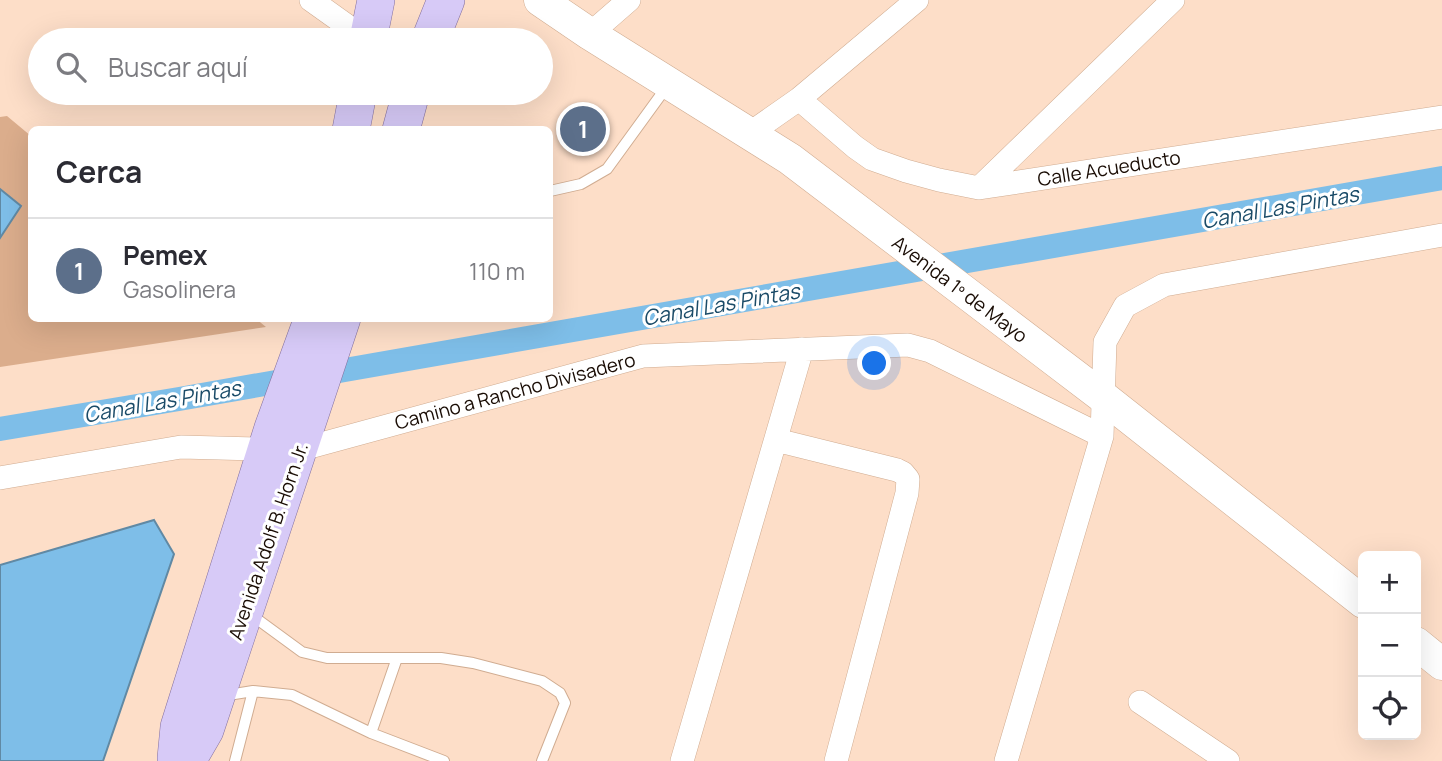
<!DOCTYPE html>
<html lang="es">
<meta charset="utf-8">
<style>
:root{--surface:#fff;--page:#f7f7f7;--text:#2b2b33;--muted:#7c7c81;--line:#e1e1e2;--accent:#2c81b0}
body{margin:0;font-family:Manrope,sans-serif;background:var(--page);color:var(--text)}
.controls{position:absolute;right:21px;bottom:21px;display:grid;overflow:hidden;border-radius:10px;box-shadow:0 7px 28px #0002}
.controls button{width:63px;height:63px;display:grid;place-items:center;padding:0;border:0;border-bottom:2px solid var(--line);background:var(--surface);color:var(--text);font:35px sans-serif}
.you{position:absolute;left:875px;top:364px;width:24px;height:24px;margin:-18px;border:5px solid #fff;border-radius:50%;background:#1a73e8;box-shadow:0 0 0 10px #1a73e833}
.badge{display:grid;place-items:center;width:46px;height:46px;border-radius:50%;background:var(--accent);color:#fff;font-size:23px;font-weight:700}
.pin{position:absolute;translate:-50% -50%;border:4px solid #fff;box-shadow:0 2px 7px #0006}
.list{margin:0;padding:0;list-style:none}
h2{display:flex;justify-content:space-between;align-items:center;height:91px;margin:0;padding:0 28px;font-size:30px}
h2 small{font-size:23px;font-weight:400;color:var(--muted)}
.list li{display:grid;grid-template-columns:46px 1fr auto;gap:21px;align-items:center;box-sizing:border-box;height:105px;padding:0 28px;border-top:2px solid var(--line)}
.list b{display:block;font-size:26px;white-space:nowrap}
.list p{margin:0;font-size:23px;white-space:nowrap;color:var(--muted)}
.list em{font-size:23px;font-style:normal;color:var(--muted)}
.icon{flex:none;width:38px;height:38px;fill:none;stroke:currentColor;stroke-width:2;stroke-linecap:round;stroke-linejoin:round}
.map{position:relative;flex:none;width:1442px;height:761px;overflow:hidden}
.search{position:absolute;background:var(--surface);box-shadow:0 7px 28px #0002;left:28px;top:28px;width:525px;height:77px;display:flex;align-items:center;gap:18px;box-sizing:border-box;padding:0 24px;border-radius:38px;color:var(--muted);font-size:26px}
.panel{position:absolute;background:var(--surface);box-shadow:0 7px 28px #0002;left:28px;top:126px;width:525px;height:196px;border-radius:10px}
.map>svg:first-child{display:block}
.green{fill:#dbad8c}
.water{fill:#7ebee8;stroke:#6089a4;stroke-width:2}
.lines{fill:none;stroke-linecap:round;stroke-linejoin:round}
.canal{stroke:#7ebee8;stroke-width:24}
.building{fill:#d8bf9b}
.service-casing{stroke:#d0ac91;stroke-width:12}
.minor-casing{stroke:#d0ac91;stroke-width:24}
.secondary-casing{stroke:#d0ac91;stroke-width:33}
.primary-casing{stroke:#84709e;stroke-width:38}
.service{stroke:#fff;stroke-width:10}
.minor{stroke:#fff;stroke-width:23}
.secondary{stroke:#fff;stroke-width:32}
.primary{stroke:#d7caf7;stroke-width:37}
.labels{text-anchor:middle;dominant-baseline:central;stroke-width:6;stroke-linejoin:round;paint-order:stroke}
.street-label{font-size:19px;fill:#190c04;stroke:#fff}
.water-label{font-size:21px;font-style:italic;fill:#1a4b68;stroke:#fff}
</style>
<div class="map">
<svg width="1442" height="761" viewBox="0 0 1442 761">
<rect width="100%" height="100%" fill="#fddec8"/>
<!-- green -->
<path class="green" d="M7,116L31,136L32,318H255L266,327L0,367V117Z"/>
<!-- water -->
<path class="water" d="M0,189L21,206L0,238Z
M154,520L174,554L103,761H0V565Z"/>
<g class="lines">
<!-- canal -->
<path class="canal" d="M0,429L179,399L1442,178"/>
</g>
<!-- building -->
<path class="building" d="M566,109L610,123L602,149L557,135Z"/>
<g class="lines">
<!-- service casing -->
<g class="service-casing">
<path id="service" d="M550,191L581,184L607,169L668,85
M250,614L302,652L327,658H441L473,663L542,681L560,693L565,703L542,761
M222,696L253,691L292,695L371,733L444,761
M371,733L397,658
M235,761L253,691"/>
</g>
<!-- minor casing -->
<g class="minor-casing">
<path id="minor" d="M311,0L367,40
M590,34L629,0
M799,99L855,147L872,159L906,171L939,180L979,188L1442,117
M749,134L799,99L917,0
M979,188L1173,0
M776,440L897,470L903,473L908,479L907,493L836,761
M0,478L181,447L299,450L643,356L908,345L930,351L1102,436L1105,342L1125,306L1164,285L1442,235
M1140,702L1228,761
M682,761L802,349
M1006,761L1102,436"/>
</g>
<!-- secondary casing -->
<g class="secondary-casing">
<path id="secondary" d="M540,0L590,34L790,159L1103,397L1363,602
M1416,643L1442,664"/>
</g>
<!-- primary casing -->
<g class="primary-casing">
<path id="primary" d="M368,40L376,0
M430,40L446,0
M351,130L358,93
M401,130L411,93
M176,758L179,727L273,428L313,318
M187,761L205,730L342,318"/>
</g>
<!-- service -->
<use href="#service" class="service"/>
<!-- minor -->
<use href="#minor" class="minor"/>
<!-- secondary -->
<use href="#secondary" class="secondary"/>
<!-- primary -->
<use href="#primary" class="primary"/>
</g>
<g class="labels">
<!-- street labels -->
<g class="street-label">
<text transform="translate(1109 168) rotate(-9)">Calle Acueducto</text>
<text transform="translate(960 289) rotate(37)">Avenida 1º de Mayo</text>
<text transform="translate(515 391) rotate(-15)">Camino a Rancho Divisadero</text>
<text transform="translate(268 541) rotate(-71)">Avenida Adolf B. Horn Jr.</text>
</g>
<!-- water labels -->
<g class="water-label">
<text transform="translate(1280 207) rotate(-10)">Canal Las Pintas</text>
<text transform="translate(721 304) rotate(-10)">Canal Las Pintas</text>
<text transform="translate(162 401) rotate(-10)">Canal Las Pintas</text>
</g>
</g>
</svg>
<div class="controls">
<button>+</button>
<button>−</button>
<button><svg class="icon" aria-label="locate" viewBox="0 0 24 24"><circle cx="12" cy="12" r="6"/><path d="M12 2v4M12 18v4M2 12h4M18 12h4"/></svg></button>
</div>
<div class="you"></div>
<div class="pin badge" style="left:583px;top:129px;background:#5c6f8a">1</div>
<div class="search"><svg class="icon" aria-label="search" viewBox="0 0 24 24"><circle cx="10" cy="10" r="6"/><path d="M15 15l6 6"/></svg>Buscar aquí</div>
<section class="panel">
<h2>Cerca<small></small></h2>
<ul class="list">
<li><span class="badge" style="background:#5c6f8a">1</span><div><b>Pemex</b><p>Gasolinera</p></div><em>110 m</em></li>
</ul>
</section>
</div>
